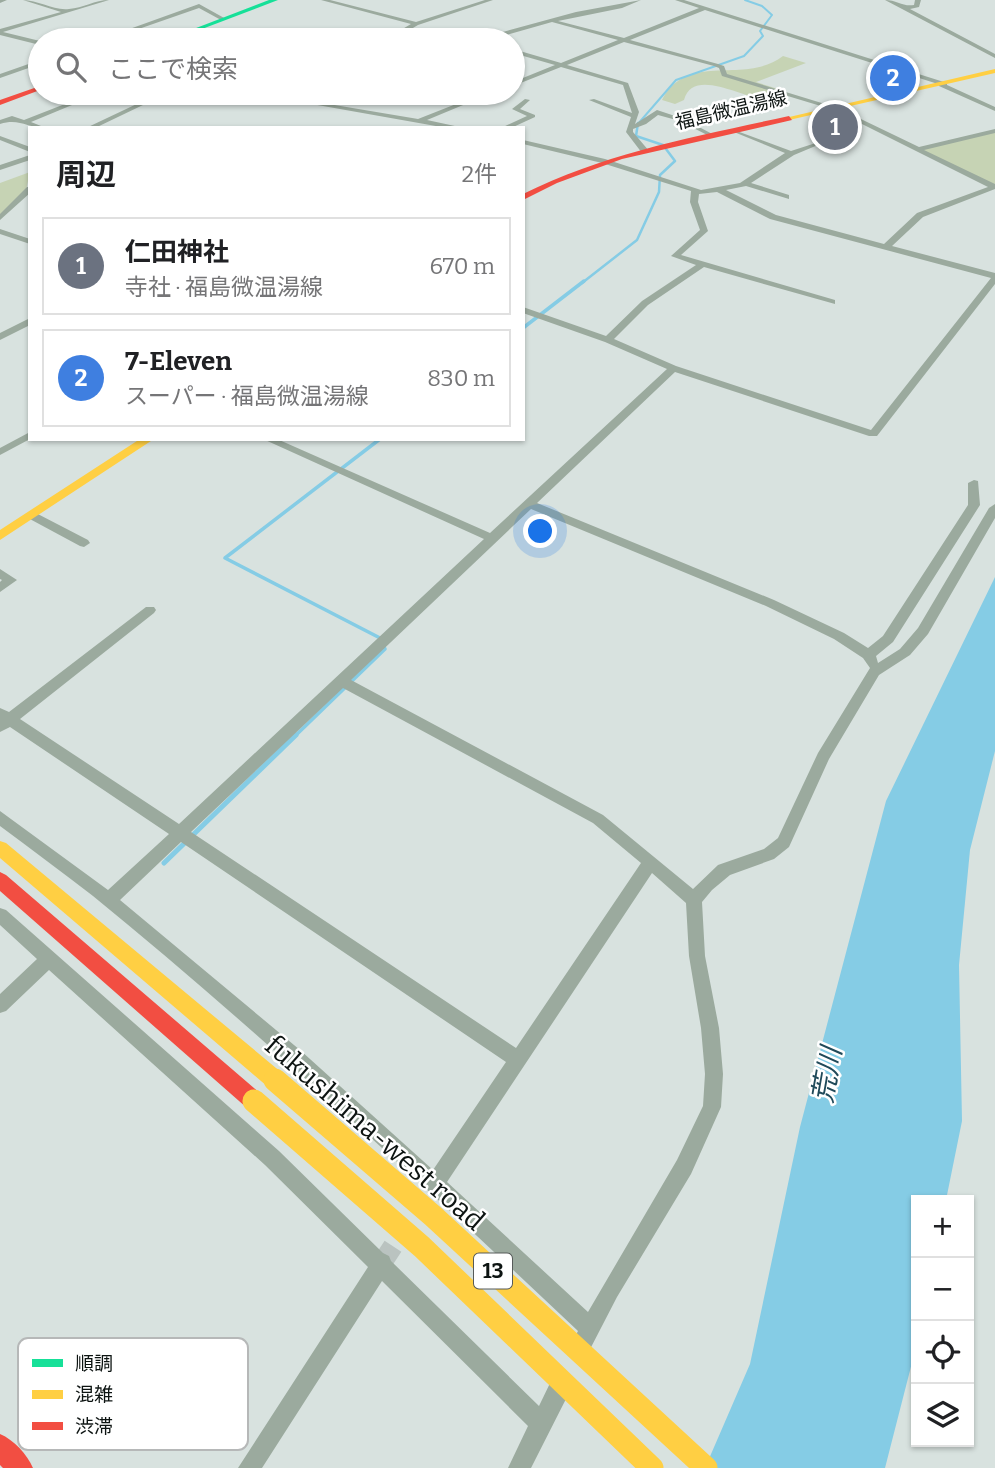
<!DOCTYPE html>
<html lang="ja">
<meta charset="utf-8">
<style>
:root{--surface:#fff;--page:#f2f2f2;--text:#202124;--muted:#757577;--line:#e0e0e0;--accent:#0b8043}
body{margin:0;font-family:Bitter,"Noto Sans JP",serif;background:var(--page);color:var(--text)}
.controls{position:absolute;right:21px;bottom:21px;display:grid;overflow:hidden;border-radius:0px;box-shadow:0 2px 5px #0004}
.controls button{width:63px;height:63px;display:grid;place-items:center;padding:0;border:0;border-bottom:2px solid var(--line);background:var(--surface);color:var(--text);font:35px sans-serif}
.you{position:absolute;left:541px;top:532px;width:24px;height:24px;margin:-18px;border:5px solid #fff;border-radius:50%;background:#1a73e8;box-shadow:0 0 0 10px #1a73e833}
.badge{display:grid;place-items:center;width:46px;height:46px;border-radius:50%;background:var(--accent);color:#fff;font-size:23px;font-weight:700}
.pin{position:absolute;translate:-50% -50%;border:4px solid #fff;box-shadow:0 2px 7px #0006}
.list{margin:0;padding:0;list-style:none}
h2{display:flex;justify-content:space-between;align-items:center;height:91px;margin:0;padding:0 28px;font-size:30px}
h2 small{font-size:23px;font-weight:400;color:var(--muted)}
.list li{display:grid;grid-template-columns:46px 1fr auto;gap:21px;align-items:center;box-sizing:border-box;height:98px;margin:0 14px 14px;padding:0 14px;border:2px solid var(--line);border-radius:0px}
.list b{display:block;font-size:26px;white-space:nowrap}
.list p{margin:0;font-size:23px;white-space:nowrap;color:var(--muted)}
.list em{font-size:23px;font-style:normal;color:var(--muted)}
.icon{flex:none;width:38px;height:38px;fill:none;stroke:currentColor;stroke-width:2;stroke-linecap:round;stroke-linejoin:round}
.map{position:relative;flex:none;width:995px;height:1468px;overflow:hidden}
.search{position:absolute;background:var(--surface);box-shadow:0 2px 5px #0004;left:28px;top:28px;width:497px;height:77px;display:flex;align-items:center;gap:18px;box-sizing:border-box;padding:0 24px;border-radius:38px;color:var(--muted);font-size:26px}
.panel{position:absolute;background:var(--surface);box-shadow:0 2px 5px #0004;left:28px;top:126px;width:497px;height:315px;border-radius:0px}
.map>svg:first-child{display:block}
.green{fill:#c6d3b4}
.water{fill:#85cce5}
.lines{fill:none;stroke-linecap:round;stroke-linejoin:round}
.stream-far3{stroke:#85cce5;stroke-width:2}
.stream-far2{stroke:#85cce5;stroke-width:2.5}
.stream-far1{stroke:#85cce5;stroke-width:3.5}
.stream{stroke:#85cce5;stroke-width:5}
.street-tunnel{stroke:#bac3c0;stroke-width:20;stroke-dasharray:20 10;stroke-linecap:butt}
.street{fill:#9baa9e;fill-rule:evenodd}
.fast{fill:#16e098;fill-rule:evenodd}
.slow{fill:#ffcf43;fill-rule:evenodd}
.jam{fill:#f24e42;fill-rule:evenodd}
.slow-bridge{stroke:#ffcf43;stroke-width:23}
.labels{text-anchor:middle;dominant-baseline:central;stroke-width:5;stroke-linejoin:round;paint-order:stroke}
.far-street-label{font-size:19px;fill:#0d1412;stroke:#fff}
.shield{fill:#fff;stroke:#565a59;stroke-width:2}
.shield-label{font-size:21px;font-weight:bold;fill:#0d1412}
.near-water-label{font-size:28px;font-style:italic;fill:#204a5a;stroke:#fff}
.near-street-label{font-size:28px;fill:#0d1412;stroke:#fff}
.key{fill:#fff;stroke:#b6b8b8;stroke-width:2}
.key-label{font-size:19px;fill:#0d1412}
</style>
<div class="map">
<svg width="995" height="1468" viewBox="0 0 995 1468">
<rect width="100%" height="100%" fill="#d8e2df"/>
<!-- green -->
<path class="green" d="M783,56L806,63L756,82L778,89L761,98C742,98 693,67 684,100L675,104L662,100C688,50 744,86 783,56Z
M995,132V186L920,149Z
M30,172L26,190L0,215V183Z"/>
<!-- water -->
<path class="water" d="M995,577V751L970,850L959,965L962,1121L946,1200H916V1347L885,1468H705L750,1364L800,1127L886,801Z"/>
<g class="lines">
<!-- stream-far3 -->
<path class="stream-far3" d="M637,125L676,80L744,56L763,36L760,31L772,15L762,6L745,0"/>
<!-- stream-far2 -->
<path class="stream-far2" d="M582,283L637,240L659,192L660,175L675,161L663,145L636,136L638,123"/>
<!-- stream-far1 -->
<path class="stream-far1" d="M523,328L584,281
M294,737L385,649L380,638L225,558L380,439"/>
<!-- stream -->
<path class="stream" d="M164,863L296,735"/>
<!-- street-tunnel -->
<path class="street-tunnel" d="M382,1263L403,1231"/>
<!-- street -->
<path class="street" d="M0,0H7L0,3Z
M23,0C38,0 54,11 69,9C83,8 95,0 109,0L3,32L40,41V45L0,35V29L61,12Z
M321,0H330L416,22L485,0H493L418,25L401,35L442,38L492,35L576,12L641,0L622,8L558,21L624,38L699,8L675,0H684L947,83V85L995,107V111L939,86L938,84L705,10L630,40L718,64L724,66L727,74L838,108L919,147L995,129V133L924,150L995,184V189L923,217L892,246L995,273V284L877,436H869L675,372L537,503L774,600L844,633L868,648L883,636L968,505V483L974,480L978,481L980,505L893,642L876,656L878,663L900,649L918,628L989,508L995,504V518L928,634L910,655L879,675L829,759L789,847L774,859L730,875L712,890L702,902L705,956L719,1028L723,1074L721,1107L691,1174L617,1297L587,1355L580,1359L573,1355L569,1348L578,1331C420,1182 261,1033 93,896C62,872 31,849 0,826V811L108,890L169,834L10,727L0,732V708L9,712L146,607H154L156,610L154,613L20,719L179,824L484,539L263,439H277L490,533L667,369L605,342L523,313V307L606,336L642,301L696,265L671,256L700,230L690,202L691,191L602,163L523,144V140L605,159L701,190L740,183L785,153L734,132V130L791,151L825,140V142L794,155L751,183L789,195V199L746,186L726,190L776,215L884,244L917,213L988,187L834,110L722,76L719,68L714,66L624,42L567,65L628,83L639,112L635,124L657,110L684,119L716,136L711,137L680,121L658,115L646,124L633,129V132L649,151L642,153L626,132L631,117L589,100L594,99L632,113L623,85L561,67L513,86V82L555,65L513,53V49L561,63L618,40L552,22L492,39L424,40L395,38L351,40L394,34L411,24ZM717,192L770,219L991,278L871,430L676,366L614,339L648,305L704,267L835,304V300L681,255L708,231L698,202L699,194ZM531,509L766,606L834,639L863,658L870,668L818,753L778,838L764,849L718,865L693,889L603,815L351,680ZM343,688L593,823L641,863L516,1048L191,832ZM181,842L506,1062L433,1170L300,1050L120,900ZM652,873L686,903L689,956L701,1028L705,1074L703,1106L677,1160L588,1312L447,1182Z
M885,0C897,0 903,7 914,5L915,0H921L919,7L910,9L995,54V58Z
M199,4L226,19L221,20L199,8L107,40H99Z
M196,28L241,39L242,40H233L194,31Z
M316,30L335,40H328L316,34L296,40H288Z
M40,60V64L0,78V74Z
M93,93H101L31,122L46,128C26,128 20,118 0,124V120L12,116L24,120Z
M160,93H168L95,128H86Z
M250,93H263L418,119L484,93H492L427,120L464,128H447Z
M525,99L530,100L520,109L535,115V117L511,128H501L527,116L512,109Z
M0,136L30,147V152L0,140Z
M30,155V160L0,170V165Z
M27,187H30V193L0,220V214Z
M0,229L30,239V244L0,234Z
M30,318V325L0,340V333Z
M30,432V439L0,455V448Z
M32,511L88,540L90,543L84,547L80,546L28,518L26,515Z
M0,569L17,580L0,592V582L2,580L0,579Z
M0,908L6,910L279,1151L383,1253L389,1256L391,1261L539,1406L553,1377L561,1374L569,1377L572,1385L569,1393L531,1468H508L528,1426L382,1281L262,1468H238L368,1267L265,1165L49,970L6,1011L0,1013V994L37,959L0,925Z"/>
<!-- fast -->
<path class="fast" d="M269,0H278L173,40H165Z"/>
<!-- slow -->
<path class="slow" d="M995,69V73L789,120L785,118Z
M140,439H154L0,540V530Z
M0,841L6,843L282,1073L285,1080L282,1087L275,1090L268,1087L0,858Z"/>
<!-- jam -->
<path class="jam" d="M40,86V90L0,105V100Z
M789,116L792,120L622,159L557,183L523,200V194C607,152 698,136 789,116Z
M0,872L6,875L261,1094L264,1101L261,1108L254,1111L247,1108L0,891Z
M0,1434C14,1440 27,1454 33,1468H3L0,1465Z"/>
<!-- slow-bridge -->
<path class="slow-bridge" d="M275,1080L433,1216L706,1468
M254,1101L422,1247L652,1468"/>
</g>
<g class="labels">
<!-- far-street labels -->
<g class="far-street-label">
<text transform="translate(731 110) rotate(-13)">福島微温湯線</text>
</g>
<!-- shield labels -->
<rect class="shield" x="474" y="1253.5" width="38" height="35" rx="5"/>
<g class="shield-label">
<text x="493" y="1271">13</text>
</g>
<!-- near-water labels -->
<g class="near-water-label">
<text transform="translate(827 1075) rotate(-80)">荒川</text>
</g>
<!-- near-street labels -->
<g class="near-street-label">
<text transform="translate(375 1133) rotate(41)">fukushima-west road</text>
</g>
</g>
<!-- legend -->
<rect x="18" y="1338" width="230" height="112" rx="10" class="key"/>
<rect x="32" y="1359" width="31" height="8" fill="#16e098"/>
<rect x="32" y="1390" width="31" height="9" fill="#ffcf43"/>
<rect x="32" y="1422" width="31" height="8" fill="#f24e42"/>
<g class="key-label">
<text x="75" y="1370">順調</text>
<text x="75" y="1401">混雑</text>
<text x="75" y="1433">渋滞</text>
</g>
</svg>
<div class="controls">
<button>+</button>
<button>−</button>
<button><svg class="icon" aria-label="locate" viewBox="0 0 24 24"><circle cx="12" cy="12" r="6"/><path d="M12 2v4M12 18v4M2 12h4M18 12h4"/></svg></button>
<button><svg class="icon" aria-label="layers" viewBox="0 0 24 24"><path d="M12 4l9 5-9 5-9-5zM3 14l9 5 9-5"/></svg></button>
</div>
<div class="you"></div>
<div class="pin badge" style="left:835px;top:127px;background:#6b7280">1</div>
<div class="pin badge" style="left:893px;top:78px;background:#3f7fe0">2</div>
<div class="search"><svg class="icon" aria-label="search" viewBox="0 0 24 24"><circle cx="10" cy="10" r="6"/><path d="M15 15l6 6"/></svg>ここで検索</div>
<section class="panel">
<h2>周辺<small>2件</small></h2>
<ul class="list">
<li><span class="badge" style="background:#6b7280">1</span><div><b>仁田神社</b><p>寺社 · 福島微温湯線</p></div><em>670 m</em></li>
<li><span class="badge" style="background:#3f7fe0">2</span><div><b>7-Eleven</b><p>スーパー · 福島微温湯線</p></div><em>830 m</em></li>
</ul>
</section>
</div>
